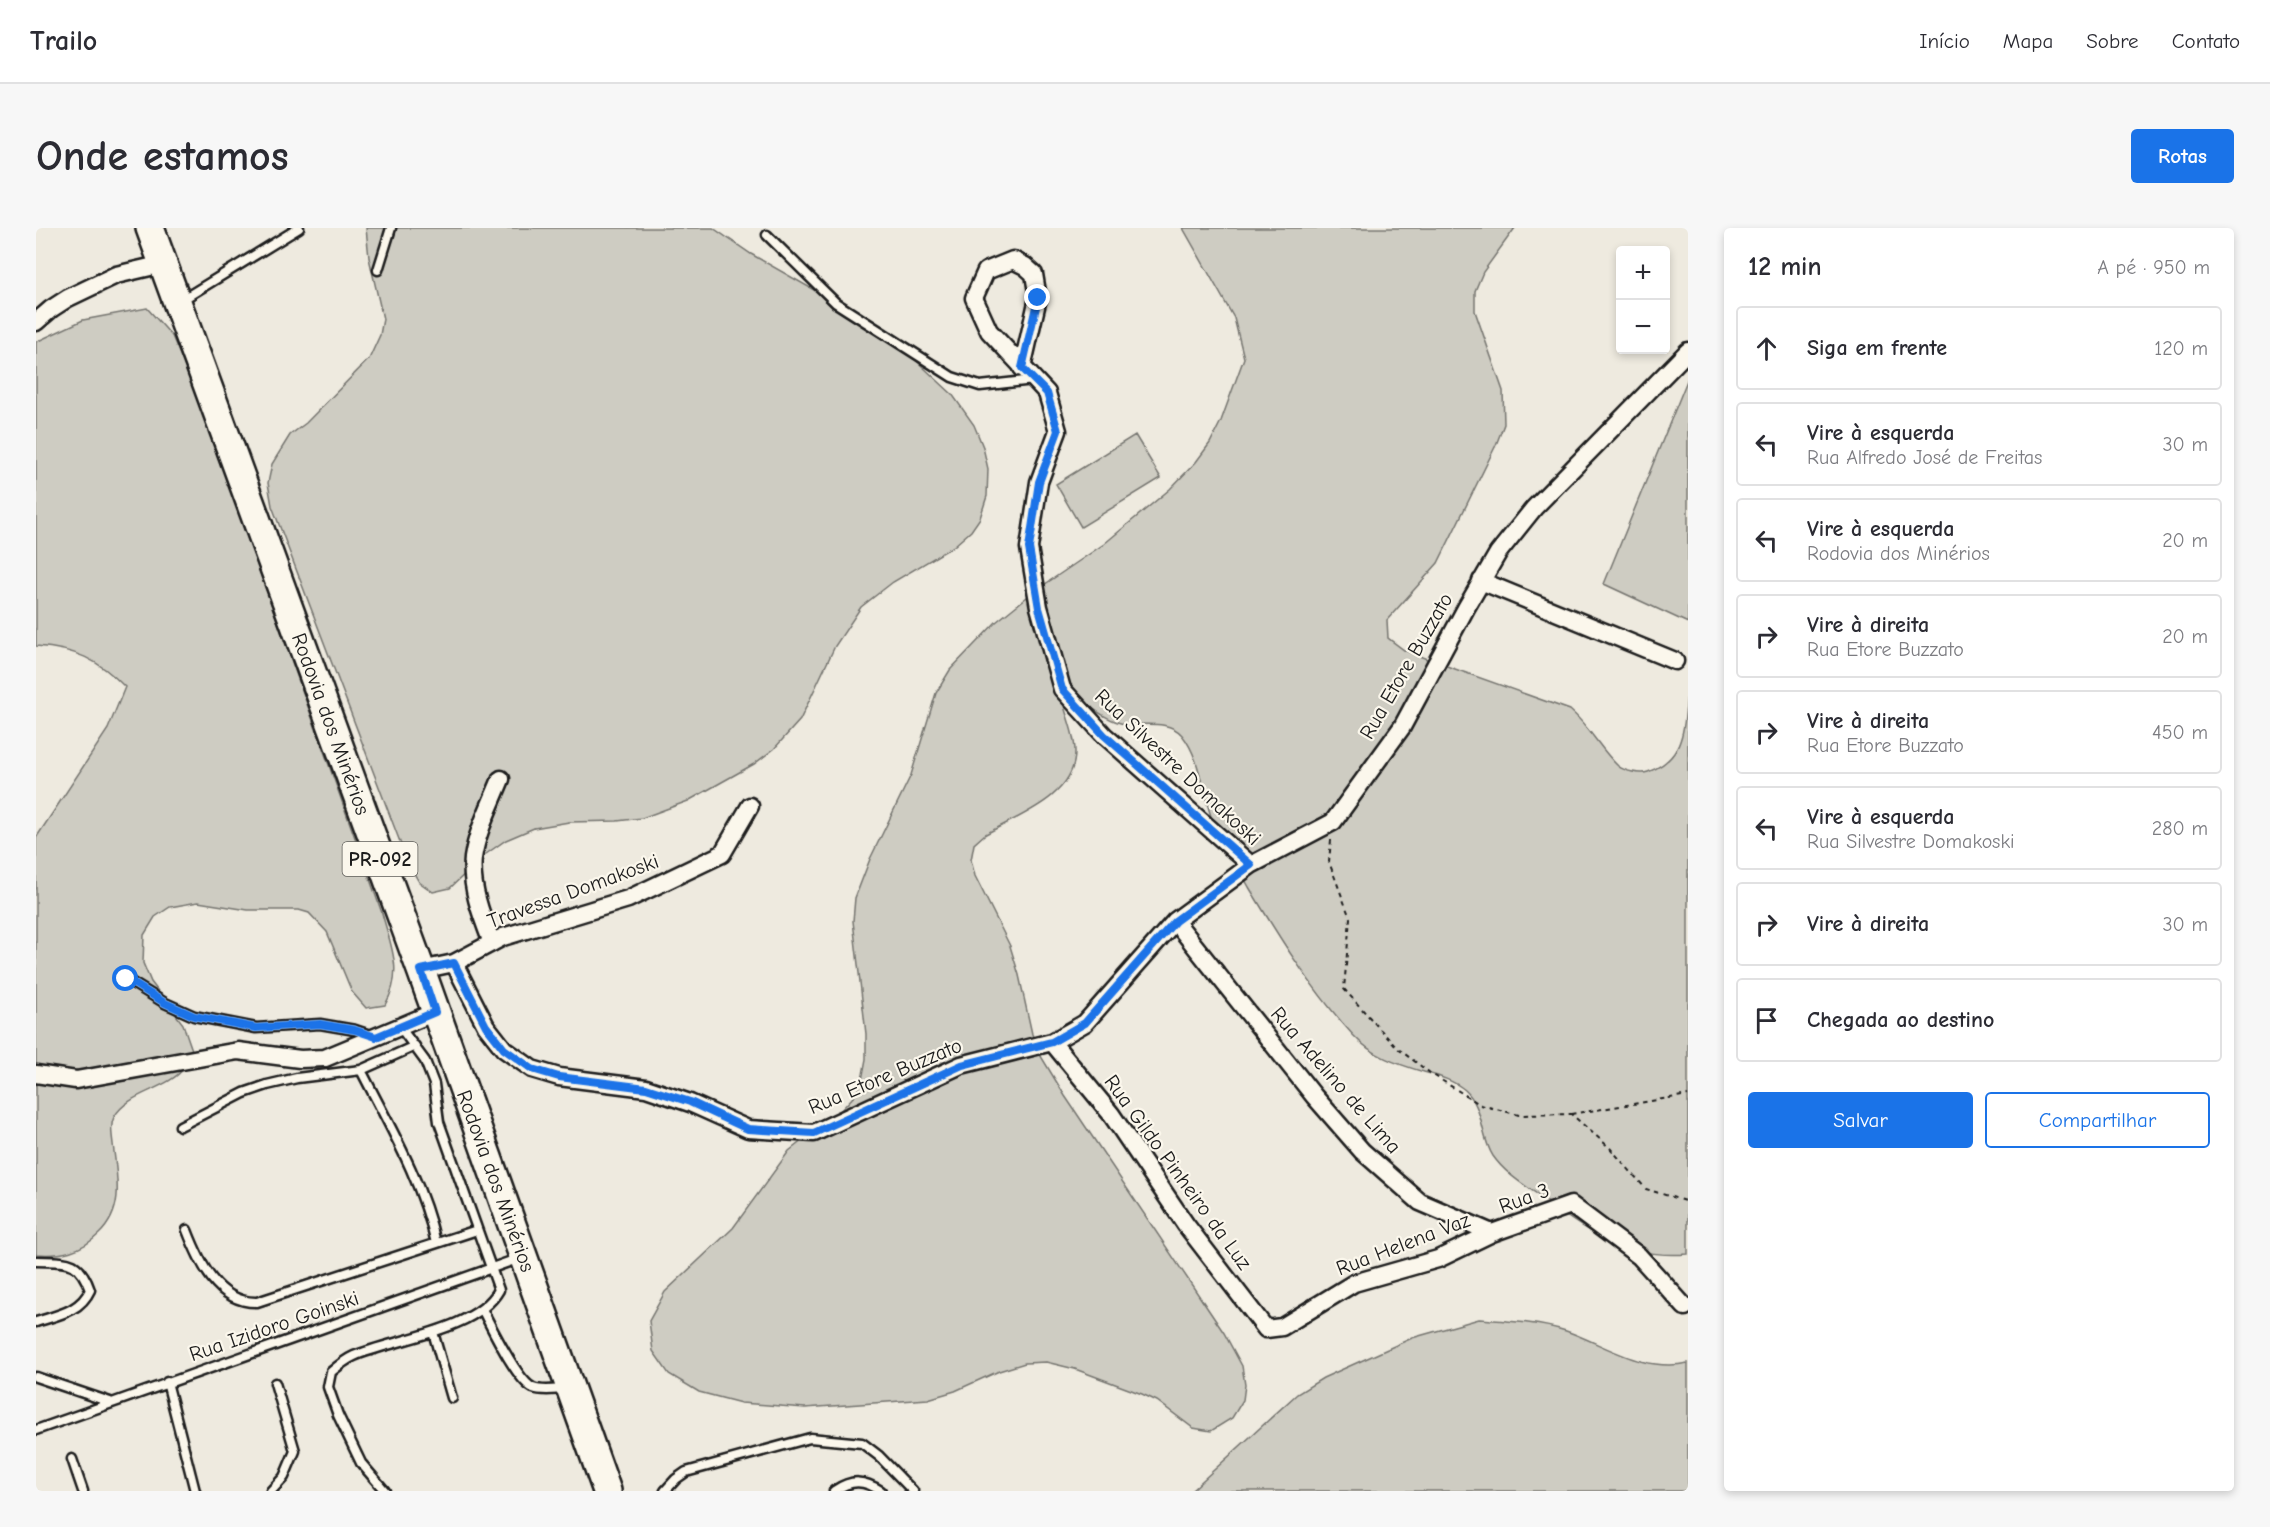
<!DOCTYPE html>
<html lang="pt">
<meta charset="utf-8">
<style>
:root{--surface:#fff;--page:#f7f7f7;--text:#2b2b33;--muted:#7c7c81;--line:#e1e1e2;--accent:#1a73e8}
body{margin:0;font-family:"Comic Neue",sans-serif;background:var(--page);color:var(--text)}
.controls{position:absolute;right:18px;top:18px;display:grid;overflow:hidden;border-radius:6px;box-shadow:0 3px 9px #0003}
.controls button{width:54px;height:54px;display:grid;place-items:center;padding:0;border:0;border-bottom:2px solid var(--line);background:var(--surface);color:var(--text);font:30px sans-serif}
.stop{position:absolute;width:18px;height:18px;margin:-14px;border:4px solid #1a73e8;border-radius:50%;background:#fff}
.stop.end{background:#1a73e8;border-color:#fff;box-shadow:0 2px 6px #0008}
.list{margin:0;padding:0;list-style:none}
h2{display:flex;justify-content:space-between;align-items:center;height:78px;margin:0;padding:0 24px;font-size:26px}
h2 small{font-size:20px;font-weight:400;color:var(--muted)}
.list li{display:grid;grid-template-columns:39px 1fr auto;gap:18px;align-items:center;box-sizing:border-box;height:84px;margin:0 12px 12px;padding:0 12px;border:2px solid var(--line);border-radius:6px}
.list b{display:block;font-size:22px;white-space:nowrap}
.list p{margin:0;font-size:20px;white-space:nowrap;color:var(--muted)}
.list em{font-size:20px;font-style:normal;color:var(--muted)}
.actions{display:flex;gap:12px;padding:18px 24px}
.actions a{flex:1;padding:14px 0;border:2px solid var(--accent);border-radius:6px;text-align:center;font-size:21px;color:var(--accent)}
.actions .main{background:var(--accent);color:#fff}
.icon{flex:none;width:33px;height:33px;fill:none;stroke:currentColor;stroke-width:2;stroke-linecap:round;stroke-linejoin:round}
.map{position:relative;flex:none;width:1652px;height:1263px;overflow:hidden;border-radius:6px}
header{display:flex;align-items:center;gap:36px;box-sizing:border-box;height:84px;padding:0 30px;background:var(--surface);border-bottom:2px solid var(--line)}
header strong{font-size:28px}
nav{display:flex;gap:33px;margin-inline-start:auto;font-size:21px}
.intro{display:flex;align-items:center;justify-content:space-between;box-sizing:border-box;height:144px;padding:0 36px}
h1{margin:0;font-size:42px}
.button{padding:15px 27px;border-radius:6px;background:var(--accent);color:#fff;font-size:21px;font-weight:700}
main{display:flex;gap:36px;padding:0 36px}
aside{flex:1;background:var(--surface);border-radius:6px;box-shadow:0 3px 9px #0003}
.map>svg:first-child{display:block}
.green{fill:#ceccc2;stroke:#75746f;stroke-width:1.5}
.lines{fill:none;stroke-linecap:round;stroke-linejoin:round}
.lane-casing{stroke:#1c1c1c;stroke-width:13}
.street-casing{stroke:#1c1c1c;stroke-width:21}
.primary-casing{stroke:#1c1c1c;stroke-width:32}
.path{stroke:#1c1c1c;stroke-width:2;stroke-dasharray:4.5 4.5;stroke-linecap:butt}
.lane{stroke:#fbf7ec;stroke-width:8}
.street{stroke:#fbf7ec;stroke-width:16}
.primary{stroke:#fbf7ec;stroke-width:27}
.route{stroke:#1a73e8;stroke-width:8}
.labels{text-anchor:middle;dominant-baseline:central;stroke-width:4.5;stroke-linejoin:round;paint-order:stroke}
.shield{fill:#fbf7ec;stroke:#5f5e5a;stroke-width:1.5}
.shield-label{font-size:20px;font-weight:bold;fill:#1c1c1c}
.street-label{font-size:21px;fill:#1c1c1c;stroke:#fbf7ec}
</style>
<header>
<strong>Trailo</strong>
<nav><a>Início</a><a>Mapa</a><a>Sobre</a><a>Contato</a></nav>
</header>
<div class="intro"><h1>Onde estamos</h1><a class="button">Rotas</a></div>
<main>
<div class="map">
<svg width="1652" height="1263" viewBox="0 0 1652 1263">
<rect width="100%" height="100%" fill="#eeeadf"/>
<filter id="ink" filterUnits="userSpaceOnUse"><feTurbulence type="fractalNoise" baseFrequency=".0167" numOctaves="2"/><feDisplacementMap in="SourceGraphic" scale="12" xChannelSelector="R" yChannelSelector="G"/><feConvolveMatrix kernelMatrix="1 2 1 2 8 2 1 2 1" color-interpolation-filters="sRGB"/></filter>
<g filter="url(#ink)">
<!-- green -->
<path class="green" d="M330,0H677L715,26L813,82L872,125L916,166L938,197L947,219L952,241L951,268L944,290L935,303L918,318L857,354L825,379L799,418L764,492L738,521L718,536L652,573L606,590L581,593L533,594L498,600L470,612L450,626L414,660L397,664L383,654L372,635L236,278L232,255L236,236L254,207L270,195L333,131L344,107L347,91L333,30Z
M1147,0H1479L1447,44L1439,63V83L1467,163L1468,196L1460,217L1402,335L1351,392L1352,410L1368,422L1391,431L1534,482C1553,498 1564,521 1582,538C1588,543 1605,547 1612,544C1652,529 1647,497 1652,458V1026C1586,1031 1551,1004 1501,966C1485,955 1468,944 1457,928C1444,908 1448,879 1429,862C1417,852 1402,848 1388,844C1361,836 1336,828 1317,807C1276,762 1244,711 1213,659C1203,641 1190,623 1181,604C1166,573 1167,533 1146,507C1133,491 1106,498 1089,496C1071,493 1053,477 1038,468L1028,478C1032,492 1039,509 1039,523C1040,569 981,588 948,607L938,616L935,632L939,648L974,718L983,747L996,806L1003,825L1029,868L1188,1105L1206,1138L1209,1157L1207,1172L1196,1190L1175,1203L1157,1200L1121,1173L1106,1166L1039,1141L1010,1134L989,1135L963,1143L919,1163L892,1171L769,1180L705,1175L663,1164L633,1146L617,1123L613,1093L629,1064L697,1000L753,923L804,883L820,866L826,852L830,831V806L817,693L819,670L834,631L875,547L900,465L914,442L960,394L996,365L1068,316L1134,261L1160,234L1174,215L1185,193L1208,130L1198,90Z
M111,80L136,108L157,158L346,685C355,719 368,744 349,777L330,780L316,764L291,704L273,685L263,682H212L162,674L134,679L119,689L108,707L107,735L115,754L147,796L156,822C154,828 152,835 149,839C131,863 93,863 78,889C74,897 76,907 77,916C81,949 89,981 63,1006C45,1024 24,1028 0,1026V610L72,501L89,459C62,431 39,421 0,418V114L47,92Z
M1652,150V395L1568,356Z
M1099,207L1125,250L1045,299L1020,256Z
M1443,1091C1472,1093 1502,1094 1530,1103C1570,1117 1607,1145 1652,1135V1263H1155L1261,1166L1287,1150L1376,1110Z"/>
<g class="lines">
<!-- lane casing -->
<g class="lane-casing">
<path id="lane" d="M731,7L800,75L916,149L944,158L998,152
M342,42L355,0
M144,73L263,0
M90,751L129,775L158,788L220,800L284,796L319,802L337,808
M325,842C354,899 386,953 400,1015
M144,898L208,865L231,857L261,850L325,842L379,818
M151,1002C163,1033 181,1075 221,1074L441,1002
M0,1033C30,1034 43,1030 54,1062C44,1084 21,1087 0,1094
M446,1081C455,1098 481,1153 497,1160C507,1164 520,1161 530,1161
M397,1104L416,1170
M0,1149L74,1174
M131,1154L159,1263
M0,1202L484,1030
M36,1231L47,1263
M235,1263L248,1249L259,1223L239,1155
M349,1263L325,1235L302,1187L292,1159L295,1144C302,1138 309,1132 318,1128C358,1111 440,1103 463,1062L403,894L398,856L389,833L364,799
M629,1263L640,1251L650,1244L774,1210L826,1215L843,1228L877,1263
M798,1263C816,1251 828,1252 845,1263"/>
</g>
<!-- street casing -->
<g class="street-casing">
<path id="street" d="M0,94L15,81L32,70L80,47L127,36
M986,140L1002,70L998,46L989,38L977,32L950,43L938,70L953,103L1011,165L1022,203L1003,254L993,320L1003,379L1026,461L1068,507L1215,637
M1445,353L1639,433
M1139,693L1278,868L1326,923L1384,974L1456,1005
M456,715C446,689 434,659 437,630C441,603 455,576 465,551
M418,735L467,709L592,671L686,626L714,578
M385,742L418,735L450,798L468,821L496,841L523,849L610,860L654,875L712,901L778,905L925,837L1016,814L1049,795L1139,693L1215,637L1297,594L1366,499L1430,380L1462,325L1498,280L1652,123
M1016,814L1075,886L1150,997L1230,1101L1246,1099L1318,1055L1402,1031L1456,1005L1535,977L1603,1028L1649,1079
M0,846L40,852L202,823L264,831L289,830L399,784"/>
</g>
<!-- primary casing -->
<g class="primary-casing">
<path id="primary" d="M114,0L385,742L571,1263"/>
</g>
<!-- path -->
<path class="path" d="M1295,612L1293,634L1314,690L1308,761L1361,820L1394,845L1445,877L1483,887L1535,886L1574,920L1610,961L1652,974
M1535,886L1652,867"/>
<!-- lane -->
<use href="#lane" class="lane"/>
<!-- street -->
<use href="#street" class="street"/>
<!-- primary -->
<use href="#primary" class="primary"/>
</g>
</g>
<g class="lines" filter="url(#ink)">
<!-- route -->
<path class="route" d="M90,751L129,775L158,788L220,800L284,796L319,802L340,809L399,784L385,742L418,735L450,798L468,821L496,841L523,849L610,860L654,874L712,901L778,905L926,837L1016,814L1049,795L1139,693L1215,637L1068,507L1026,461L1003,380L993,320L1003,254L1022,203L1011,165L986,140L1002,70"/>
</g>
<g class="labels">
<!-- shield labels -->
<rect class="shield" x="306.5" y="614" width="75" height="34" rx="4.5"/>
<g class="shield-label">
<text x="344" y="631">PR-092</text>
</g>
<!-- street labels -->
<g class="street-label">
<text transform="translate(1370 438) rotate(-60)">Rua Etore Buzzato</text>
<text transform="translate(295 496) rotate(70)">Rodovia dos Minérios</text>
<text transform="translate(1142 539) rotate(43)">Rua Silvestre Domakoski</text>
<text transform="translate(537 663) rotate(-20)">Travessa Domakoski</text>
<text transform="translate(849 848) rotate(-23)">Rua Etore Buzzato</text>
<text transform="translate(1300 852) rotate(49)">Rua Adelino de Lima</text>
<text transform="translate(1142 944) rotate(54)">Rua Gildo Pinheiro da Luz</text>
<text transform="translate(460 953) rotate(70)">Rodovia dos Minérios</text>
<text transform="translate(1488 970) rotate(-20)">Rua 3</text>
<text transform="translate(1367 1016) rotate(-21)">Rua Helena Vaz</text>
<text transform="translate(238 1098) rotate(-19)">Rua Izidoro Goinski</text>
</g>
</g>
</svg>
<div class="controls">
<button>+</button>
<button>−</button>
</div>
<div class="stop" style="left:90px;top:751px"></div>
<div class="stop end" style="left:1002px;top:70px"></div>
</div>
<aside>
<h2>12 min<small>A pé · 950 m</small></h2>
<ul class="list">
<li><svg class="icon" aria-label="ahead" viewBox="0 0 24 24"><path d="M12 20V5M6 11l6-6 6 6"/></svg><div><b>Siga em frente</b></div><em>120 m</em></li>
<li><svg class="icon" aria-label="left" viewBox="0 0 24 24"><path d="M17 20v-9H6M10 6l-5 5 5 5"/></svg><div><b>Vire à esquerda</b><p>Rua Alfredo José de Freitas</p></div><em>30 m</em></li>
<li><svg class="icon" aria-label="left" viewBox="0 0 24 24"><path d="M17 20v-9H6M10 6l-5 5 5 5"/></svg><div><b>Vire à esquerda</b><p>Rodovia dos Minérios</p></div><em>20 m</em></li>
<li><svg class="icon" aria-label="right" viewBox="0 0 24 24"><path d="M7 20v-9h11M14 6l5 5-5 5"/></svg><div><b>Vire à direita</b><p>Rua Etore Buzzato</p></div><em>20 m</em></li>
<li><svg class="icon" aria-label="right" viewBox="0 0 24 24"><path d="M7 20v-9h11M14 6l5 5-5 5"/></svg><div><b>Vire à direita</b><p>Rua Etore Buzzato</p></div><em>450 m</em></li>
<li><svg class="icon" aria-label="left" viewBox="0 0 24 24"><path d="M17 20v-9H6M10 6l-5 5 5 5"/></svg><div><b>Vire à esquerda</b><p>Rua Silvestre Domakoski</p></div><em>280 m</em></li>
<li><svg class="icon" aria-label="right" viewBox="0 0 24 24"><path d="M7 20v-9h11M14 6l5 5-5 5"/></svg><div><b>Vire à direita</b></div><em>30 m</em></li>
<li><svg class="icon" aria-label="arrive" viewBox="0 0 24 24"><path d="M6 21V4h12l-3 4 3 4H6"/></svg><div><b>Chegada ao destino</b></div></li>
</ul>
<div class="actions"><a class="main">Salvar</a><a>Compartilhar</a></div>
</aside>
</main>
